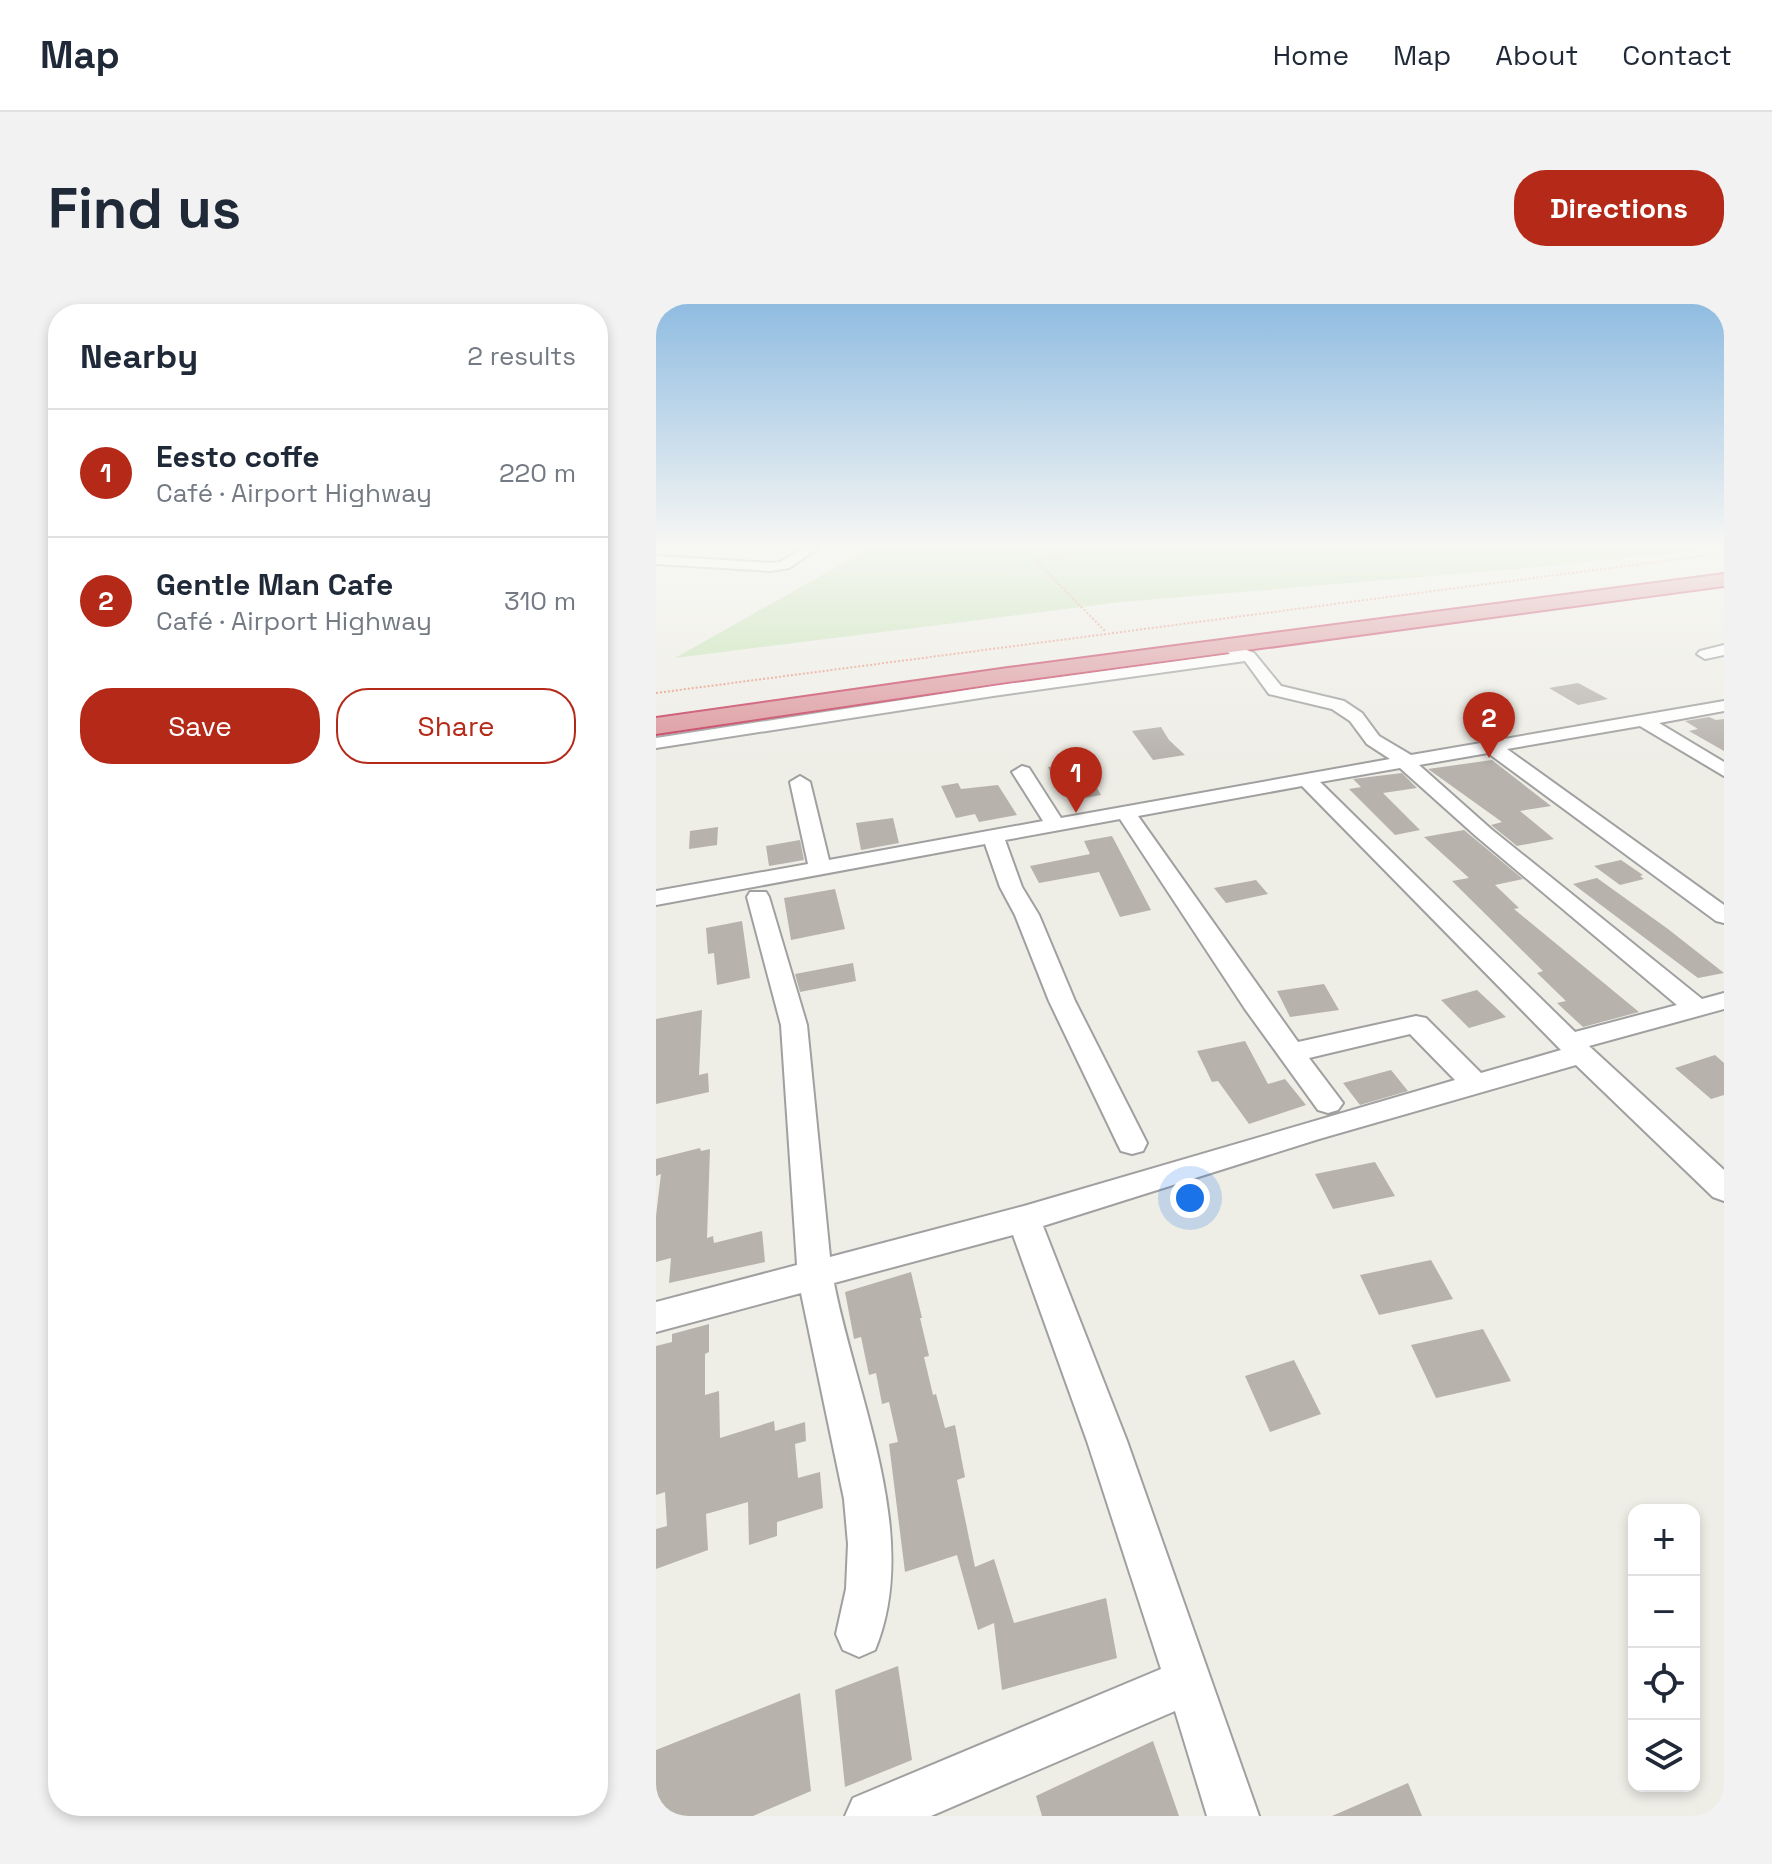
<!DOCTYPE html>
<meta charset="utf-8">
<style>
:root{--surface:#fff;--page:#f2f2f3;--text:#1f2937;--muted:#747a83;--line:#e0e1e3;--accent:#b52919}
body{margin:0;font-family:"Space Grotesk",sans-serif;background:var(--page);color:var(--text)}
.controls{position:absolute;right:24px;bottom:24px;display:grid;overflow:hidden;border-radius:16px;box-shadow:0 4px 12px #0003}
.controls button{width:72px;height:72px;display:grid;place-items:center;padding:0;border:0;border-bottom:2px solid var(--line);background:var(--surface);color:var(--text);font:40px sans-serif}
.you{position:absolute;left:534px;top:894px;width:28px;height:28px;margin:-20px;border:6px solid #fff;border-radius:50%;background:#1a73e8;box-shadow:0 0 0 12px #1a73e833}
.badge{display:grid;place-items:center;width:52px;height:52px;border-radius:50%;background:var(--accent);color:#fff;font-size:26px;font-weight:700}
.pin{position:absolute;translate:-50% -66px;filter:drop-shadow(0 2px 4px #0008)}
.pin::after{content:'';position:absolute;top:42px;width:28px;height:24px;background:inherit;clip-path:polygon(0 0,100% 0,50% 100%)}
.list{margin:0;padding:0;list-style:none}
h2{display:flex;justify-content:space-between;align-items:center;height:104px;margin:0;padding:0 32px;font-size:34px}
h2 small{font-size:26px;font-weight:400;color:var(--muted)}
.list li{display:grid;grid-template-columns:52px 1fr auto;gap:24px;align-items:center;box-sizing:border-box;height:128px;padding:0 32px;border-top:2px solid var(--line)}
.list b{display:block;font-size:30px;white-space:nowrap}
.list p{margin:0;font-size:26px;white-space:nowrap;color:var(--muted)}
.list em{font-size:26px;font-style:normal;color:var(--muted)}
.actions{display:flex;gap:16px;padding:24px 32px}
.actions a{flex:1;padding:18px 0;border:2px solid var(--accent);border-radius:32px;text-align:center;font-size:28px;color:var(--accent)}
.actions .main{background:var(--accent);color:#fff}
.icon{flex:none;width:44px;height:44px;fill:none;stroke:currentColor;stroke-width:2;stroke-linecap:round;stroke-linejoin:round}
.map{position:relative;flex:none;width:1068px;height:1512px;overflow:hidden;border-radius:32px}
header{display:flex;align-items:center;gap:48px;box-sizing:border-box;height:112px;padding:0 40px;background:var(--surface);border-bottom:2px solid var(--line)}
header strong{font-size:38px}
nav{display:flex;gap:44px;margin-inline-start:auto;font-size:28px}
.intro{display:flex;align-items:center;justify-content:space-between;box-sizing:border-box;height:192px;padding:0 48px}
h1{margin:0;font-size:56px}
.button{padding:20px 36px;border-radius:32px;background:var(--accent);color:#fff;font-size:28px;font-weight:700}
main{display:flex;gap:48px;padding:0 48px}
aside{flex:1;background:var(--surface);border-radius:32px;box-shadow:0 4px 12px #0003}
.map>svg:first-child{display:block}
.grass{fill:#c5e2b3}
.building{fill:#b7b2ac}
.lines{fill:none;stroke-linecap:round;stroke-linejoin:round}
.minor-casing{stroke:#a0a0a0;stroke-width:4}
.highway-casing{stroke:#c53b5c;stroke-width:4}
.path{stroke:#e9937d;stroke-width:2;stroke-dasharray:2 2;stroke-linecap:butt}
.minor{fill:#fff;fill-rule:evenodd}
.highway{fill:#dc989e;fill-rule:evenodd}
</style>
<header>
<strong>Map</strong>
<nav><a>Home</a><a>Map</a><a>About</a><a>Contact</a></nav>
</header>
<div class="intro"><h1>Find us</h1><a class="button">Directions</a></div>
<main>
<aside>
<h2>Nearby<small>2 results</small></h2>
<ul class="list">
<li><span class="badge">1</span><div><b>Eesto coffe</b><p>Café · Airport Highway</p></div><em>220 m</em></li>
<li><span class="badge">2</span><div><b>Gentle Man Cafe</b><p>Café · Airport Highway</p></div><em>310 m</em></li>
</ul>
<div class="actions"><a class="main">Save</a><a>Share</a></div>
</aside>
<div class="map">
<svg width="1068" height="1512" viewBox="0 0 1068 1512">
<rect width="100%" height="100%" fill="#eeede6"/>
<!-- grass -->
<path class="grass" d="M216,243H1068V244L861,265L465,298L19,354Z"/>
<!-- building -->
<path class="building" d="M922,379L952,395L922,401L893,384Z
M1053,413L1060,416L1068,415V447L1033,427L1042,425L1029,417Z
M505,423L513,436L529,451L497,456L476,427Z
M836,456L895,502L864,507L898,535L861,542L835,521L846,518L772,465Z
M426,459L429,468H432L445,491L424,495L414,480L400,482L392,463Z
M746,469L761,484L727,489L764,526L739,531L693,485L705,483L697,475Z
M302,479L305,485L342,481L361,511L323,518L319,510L300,514L285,482Z
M237,514L243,539L205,546L200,519Z
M62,523L61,541L33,545L34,527Z
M808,526L867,575L839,581L863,604L858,605L983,708L927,723L901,699L910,697L881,669L887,667L796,577L813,574L768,533Z
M456,532L495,606L464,613L443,568L383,579L374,562L434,550L428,537Z
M144,536L148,556L113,562L110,542Z
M965,556L987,571L984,572L988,575L964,581L938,562Z
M941,574L1012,625L1068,669L1042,674L917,580Z
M600,576L612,590L570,599L558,584Z
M179,585L189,625L135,636L128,594Z
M86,617L94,674L61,681L58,649L52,650L50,624Z
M197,659L200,677L144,688L139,670Z
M668,680L683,706L634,713L621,687Z
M821,686L850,713L813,724L785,696Z
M46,706L43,771L52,769L53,788L0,800V715Z
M589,737L612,780L629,775L650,801L593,820L562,777L556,778L541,747Z
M1059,751L1068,759V791L1055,795L1019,764Z
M735,766L752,787L704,801L687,779Z
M44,844L45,847L54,845L51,934L57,932L58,939L106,927L109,958L13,979L15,954L0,958V912L5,870L0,872V855Z
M719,858L739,892L677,905L659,870Z
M775,956L797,995L723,1011L704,971Z
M255,968L266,1014H264L273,1052L268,1053L277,1091L280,1090L289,1124L299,1121L309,1173L301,1176L319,1263L338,1255L358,1319L450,1294L461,1354L346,1386L338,1319L322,1326L301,1251L249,1268L233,1140L242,1138L233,1098L226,1100L220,1069L213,1071L205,1033L198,1035L189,988Z
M53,1020V1048L49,1050V1091L63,1087L64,1134L118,1117L119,1127L149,1118L150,1137L139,1140L142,1174L164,1168L167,1204L121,1218V1232L93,1241L92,1198L50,1210L52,1246L0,1265V1225L11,1222L9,1188L0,1191V1042L16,1038V1030Z
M827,1025L855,1077L780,1094L755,1041Z
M638,1056L665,1110L614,1128L589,1072Z
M242,1362L256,1456L189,1483L179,1386Z
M144,1389L155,1487L97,1512H0V1446Z
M497,1437L523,1512H386L380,1492Z
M752,1479L766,1512H676Z"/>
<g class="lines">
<!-- minor casing -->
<g class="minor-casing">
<path id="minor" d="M149,243H164L133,264L115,267L0,260V252L115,259L124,258Z
M576,340L598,349L625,382L688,397L706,409L723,432L755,451L1068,397V407L1003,419L1068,458V472L984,422L851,445L1068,601V619L1060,617L832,449L763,461L835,525L1046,695L1068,689V705L933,742L1068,866V897L1057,893L920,761L663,835L387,922L471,1137L603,1512H551L519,1407L275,1512H189L197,1494L505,1365L431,1137L357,931L178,979C200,1093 266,1233 219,1346L203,1353L187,1346L180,1330L190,1285L192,1240L188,1195L145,989L0,1028V998L141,961L125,721L91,593L94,588H110L113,593L151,721L174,953L368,902L799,776L754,730L653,754L687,799L682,806L672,809L662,806L589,705L464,515L349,536L366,583L383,611L419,697L491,839L487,847L476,850L465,847L461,839L393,697L359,611L344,583L329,540L0,601V587L152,560L134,478L144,472L154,478L173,556L387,517L356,468L366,462L373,464L405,514L734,455L711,440L694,417L676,405L613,390L589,357L337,392L0,444V434L337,382L574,350L568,345ZM744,464L821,533L1021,701L919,728L664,478ZM646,482L905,746L825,769L770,714L760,712L642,738L482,512Z
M1068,341V351L1049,355L1041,350L1044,347Z"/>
</g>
<!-- highway casing -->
<g class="highway-casing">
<path id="highway" d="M1068,270V282L352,378L0,430V414L352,364Z"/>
</g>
<!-- path -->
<path class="path" d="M407,243L410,252L380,257L450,328
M0,389L1068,249"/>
<!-- minor -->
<use href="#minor" class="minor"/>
<!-- highway -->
<use href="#highway" class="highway"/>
</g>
<!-- sky -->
<linearGradient id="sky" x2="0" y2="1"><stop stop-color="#90bce1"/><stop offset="0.53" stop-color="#f7f7f4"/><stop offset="1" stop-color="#f7f7f4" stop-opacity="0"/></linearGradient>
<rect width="1068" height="455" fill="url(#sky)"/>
</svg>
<div class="controls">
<button>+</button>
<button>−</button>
<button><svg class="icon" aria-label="locate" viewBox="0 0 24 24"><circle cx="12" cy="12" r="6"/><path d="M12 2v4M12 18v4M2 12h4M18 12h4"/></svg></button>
<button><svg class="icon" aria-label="layers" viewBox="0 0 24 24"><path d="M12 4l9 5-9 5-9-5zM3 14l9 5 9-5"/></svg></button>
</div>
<div class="you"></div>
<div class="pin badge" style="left:420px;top:509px">1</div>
<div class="pin badge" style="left:833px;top:454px">2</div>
</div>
</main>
